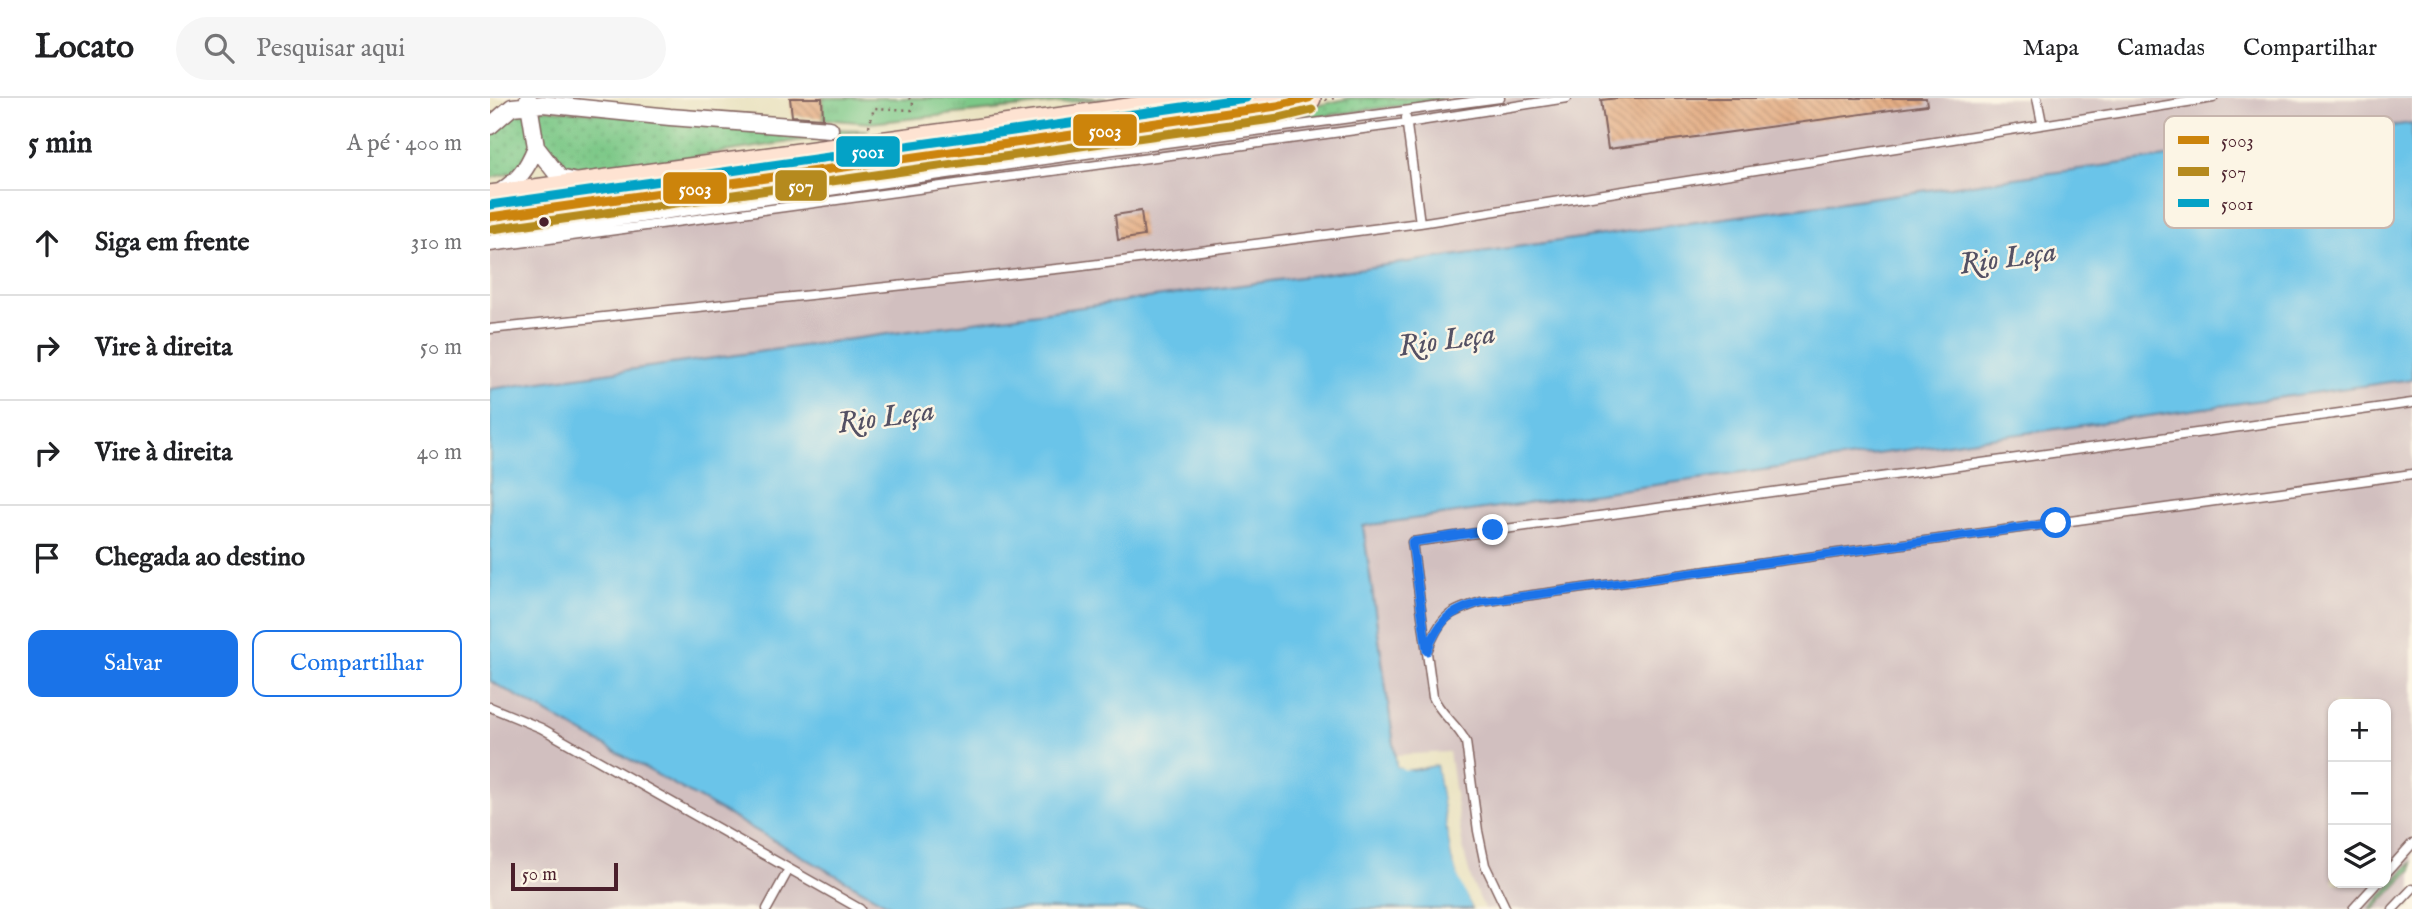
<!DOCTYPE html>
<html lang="pt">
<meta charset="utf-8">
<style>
:root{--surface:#fff;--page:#f6f6f6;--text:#202124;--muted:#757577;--line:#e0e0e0;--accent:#1a73e8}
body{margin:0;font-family:"IM FELL English",serif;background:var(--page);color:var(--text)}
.controls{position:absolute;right:21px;bottom:21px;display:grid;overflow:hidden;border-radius:14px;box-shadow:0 2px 5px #0004}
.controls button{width:63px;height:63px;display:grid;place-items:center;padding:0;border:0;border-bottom:2px solid var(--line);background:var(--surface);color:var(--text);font:35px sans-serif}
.scale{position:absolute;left:21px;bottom:18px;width:107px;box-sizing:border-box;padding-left:7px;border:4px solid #4a1f2b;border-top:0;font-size:19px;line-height:24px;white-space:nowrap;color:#4a1f2b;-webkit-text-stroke:5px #fcf5e5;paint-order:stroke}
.stop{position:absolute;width:21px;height:21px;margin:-16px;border:5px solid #1a73e8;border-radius:50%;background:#fff}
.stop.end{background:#1a73e8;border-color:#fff;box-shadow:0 2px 7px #0008}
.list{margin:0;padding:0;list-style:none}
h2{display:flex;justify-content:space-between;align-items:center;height:91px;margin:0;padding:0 28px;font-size:30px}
h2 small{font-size:23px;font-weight:400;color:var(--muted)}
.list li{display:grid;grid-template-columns:46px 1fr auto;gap:21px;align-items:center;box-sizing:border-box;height:105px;padding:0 28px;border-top:2px solid var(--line)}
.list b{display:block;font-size:26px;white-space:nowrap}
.list em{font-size:23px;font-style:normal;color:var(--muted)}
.actions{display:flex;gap:14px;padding:21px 28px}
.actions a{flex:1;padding:16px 0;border:2px solid var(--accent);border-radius:14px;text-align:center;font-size:24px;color:var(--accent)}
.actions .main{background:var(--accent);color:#fff}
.icon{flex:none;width:38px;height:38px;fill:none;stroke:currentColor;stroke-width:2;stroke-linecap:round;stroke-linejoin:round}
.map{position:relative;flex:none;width:1922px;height:811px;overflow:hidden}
header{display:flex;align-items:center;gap:42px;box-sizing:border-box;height:98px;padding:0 35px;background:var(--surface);border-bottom:2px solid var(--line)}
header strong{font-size:33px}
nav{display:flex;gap:38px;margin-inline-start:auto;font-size:24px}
.search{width:490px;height:63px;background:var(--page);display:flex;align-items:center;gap:18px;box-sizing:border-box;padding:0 24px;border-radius:38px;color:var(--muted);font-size:26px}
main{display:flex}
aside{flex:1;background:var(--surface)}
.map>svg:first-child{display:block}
.industrial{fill:#d1bfbf;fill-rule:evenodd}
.grass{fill:url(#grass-dots);stroke:#627459;stroke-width:2}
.park{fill:url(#park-tufts);stroke:#627459;stroke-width:2}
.water{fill:#6bc4e9;stroke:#5a728a;stroke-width:2}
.pier{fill:#e9e2c0}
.building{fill:url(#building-back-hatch)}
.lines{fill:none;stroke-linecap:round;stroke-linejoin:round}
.service-casing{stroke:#82635f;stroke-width:11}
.minor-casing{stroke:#82635f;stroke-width:19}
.secondary-casing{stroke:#82635f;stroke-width:26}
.path{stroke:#82635f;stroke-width:2.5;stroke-dasharray:2 5;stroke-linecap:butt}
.service{stroke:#fff;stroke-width:8}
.minor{stroke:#fff;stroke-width:16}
.secondary{stroke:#fee3d2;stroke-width:23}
.bus-1-casing{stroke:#fcf5e5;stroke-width:14}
.bus-2-casing{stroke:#fcf5e5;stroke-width:14}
.bus-3-casing{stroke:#fcf5e5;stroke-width:14}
.bus-1{stroke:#cc840b;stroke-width:9}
.bus-2{stroke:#b58a1e;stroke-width:9}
.bus-3{stroke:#04a2c6;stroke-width:9}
.route{stroke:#1a73e8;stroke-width:9}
.bus-dot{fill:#4a1f2b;stroke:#fcf5e5;stroke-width:2.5}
.labels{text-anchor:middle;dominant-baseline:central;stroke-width:5;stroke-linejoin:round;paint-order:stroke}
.water-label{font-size:30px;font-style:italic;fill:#545164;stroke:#fcf5e5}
.key{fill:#fcf5e5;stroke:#c7b5ad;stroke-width:2}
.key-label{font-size:19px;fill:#4a1f2b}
.line-badge{stroke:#fcf5e5;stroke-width:2.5}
.badge-label{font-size:19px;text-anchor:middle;font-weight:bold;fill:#fff}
</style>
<header>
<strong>Locato</strong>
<div class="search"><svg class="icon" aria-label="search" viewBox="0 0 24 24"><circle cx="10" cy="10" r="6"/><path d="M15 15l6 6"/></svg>Pesquisar aqui</div>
<nav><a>Mapa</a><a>Camadas</a><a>Compartilhar</a></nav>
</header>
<main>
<aside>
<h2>5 min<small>A pé · 400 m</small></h2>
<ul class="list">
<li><svg class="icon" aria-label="ahead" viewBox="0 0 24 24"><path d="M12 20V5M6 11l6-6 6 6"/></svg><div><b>Siga em frente</b></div><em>310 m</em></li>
<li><svg class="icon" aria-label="right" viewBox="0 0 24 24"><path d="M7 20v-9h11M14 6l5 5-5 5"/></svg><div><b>Vire à direita</b></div><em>50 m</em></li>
<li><svg class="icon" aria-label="right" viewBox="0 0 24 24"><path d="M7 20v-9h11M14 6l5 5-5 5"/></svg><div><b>Vire à direita</b></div><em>40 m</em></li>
<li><svg class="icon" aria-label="arrive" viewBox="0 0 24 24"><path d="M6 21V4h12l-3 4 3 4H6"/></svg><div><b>Chegada ao destino</b></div></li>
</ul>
<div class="actions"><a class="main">Salvar</a><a>Compartilhar</a></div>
</aside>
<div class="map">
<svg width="1922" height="811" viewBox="0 0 1922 811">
<defs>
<pattern id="grass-dots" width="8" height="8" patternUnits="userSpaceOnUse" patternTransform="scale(1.75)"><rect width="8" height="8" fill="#7bc887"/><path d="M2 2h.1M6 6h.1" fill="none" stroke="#6cab75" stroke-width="1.8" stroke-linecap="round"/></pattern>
<pattern id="park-tufts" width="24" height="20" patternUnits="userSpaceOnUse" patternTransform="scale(1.75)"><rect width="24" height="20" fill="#7bc887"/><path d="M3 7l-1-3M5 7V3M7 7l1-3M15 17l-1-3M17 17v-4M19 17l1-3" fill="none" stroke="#6cab75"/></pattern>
<pattern id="building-back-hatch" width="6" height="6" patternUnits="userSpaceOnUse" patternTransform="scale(1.75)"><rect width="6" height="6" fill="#e4ae85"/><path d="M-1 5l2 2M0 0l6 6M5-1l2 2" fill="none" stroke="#bb8d6d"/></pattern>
</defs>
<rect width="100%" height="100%" fill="#fcf5e5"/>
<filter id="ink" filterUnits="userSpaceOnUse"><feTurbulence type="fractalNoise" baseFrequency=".0143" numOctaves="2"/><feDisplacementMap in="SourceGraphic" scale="14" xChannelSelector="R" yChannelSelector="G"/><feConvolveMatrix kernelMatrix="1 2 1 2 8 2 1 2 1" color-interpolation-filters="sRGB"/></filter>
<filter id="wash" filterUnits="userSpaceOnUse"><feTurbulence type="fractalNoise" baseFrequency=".00686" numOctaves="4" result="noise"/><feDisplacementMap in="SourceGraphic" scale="28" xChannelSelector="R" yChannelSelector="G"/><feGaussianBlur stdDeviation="1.57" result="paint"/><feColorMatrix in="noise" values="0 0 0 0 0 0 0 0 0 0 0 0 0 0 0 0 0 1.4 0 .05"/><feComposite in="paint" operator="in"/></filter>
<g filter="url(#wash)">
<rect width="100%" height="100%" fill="#e9e2c0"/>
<!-- industrial -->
<path class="industrial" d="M965,0H1922V25L0,291V133Z
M1922,281V764L1880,811H995L982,785L973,751L959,654L906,657L873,428ZM1843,606H1896V785H1843Z
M0,583L406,811H0Z
M1922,771V806L1917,811H1884Z"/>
<!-- grass -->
<path class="grass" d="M860,0H950L951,2L774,26V20Z
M22,9L340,31L379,32L168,64V78L70,80L46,50C35,74 24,74 0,80V28Z
M1922,764V771L1884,811H1880Z"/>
<!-- park -->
<path class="park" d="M332,0H617L380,25L333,21Z"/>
<!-- water -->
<path class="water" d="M1922,25V281L873,428L907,668L922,672L947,667L962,761L983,811H406L0,583V291Z"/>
<!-- pier -->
<path class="pier" d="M906,657H909L910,666L916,668L947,663L950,665L966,760L986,811H983L972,789L962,761L947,667L915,672L907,668Z"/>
<g id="blocks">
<!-- building -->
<path class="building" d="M300,0H332L333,20L302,18Z
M1128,0H1436L1437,7L1118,51L1111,2Z
M651,113L654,138L628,142L625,117Z"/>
</g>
</g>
<g filter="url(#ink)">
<use href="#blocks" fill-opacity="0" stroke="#82635f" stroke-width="2"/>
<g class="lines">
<!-- service casing -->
<g class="service-casing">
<path id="service" d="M1547,0L1552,25
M916,20L930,125
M0,142L624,52L1010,0
M0,149L917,25L1077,0
M0,231L585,169L930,125L1723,0
M938,551C951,518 958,514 991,504L1922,376
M0,609L51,630L370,811
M1896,775L1922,746
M277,811L299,771
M1016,811L995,767L988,733L976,644C967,626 951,617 943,599L922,444L1922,305
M1863,811L1887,785
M1903,811L1922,791"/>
</g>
<!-- minor casing -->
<g class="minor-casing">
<path id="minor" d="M38,0L46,49L70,80L87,84
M0,28L22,9L53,6L180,19L340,31
M9,95C29,81 36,73 46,49"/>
</g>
<!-- secondary casing -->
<g class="secondary-casing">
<path id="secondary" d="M0,99L726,0
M0,119L787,8L819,0"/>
</g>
<!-- path -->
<path class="path" d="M835,2L845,0
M379,29L384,10L422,12L423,4L419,0"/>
<!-- service -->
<use href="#service" class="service"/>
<!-- minor -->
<use href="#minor" class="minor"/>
<!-- secondary -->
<use href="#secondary" class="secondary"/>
<!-- bus-1 casing -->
<g class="bus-1-casing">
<path id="bus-1" d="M0,119L787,8L819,0"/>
</g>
<!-- bus-2 casing -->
<g class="bus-2-casing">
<path id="bus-2" d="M2,131L789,20L822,12"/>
</g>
<!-- bus-3 casing -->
<g class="bus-3-casing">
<path id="bus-3" d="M0,107L756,0"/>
</g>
<!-- bus-1 -->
<use href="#bus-1" class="bus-1"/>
<!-- bus-2 -->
<use href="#bus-2" class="bus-2"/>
<!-- bus-3 -->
<use href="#bus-3" class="bus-3"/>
</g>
</g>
<g class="lines" filter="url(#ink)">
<!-- route -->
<path class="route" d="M1003,432L922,444L937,553C950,521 958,514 991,504L1566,425"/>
</g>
<!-- markers -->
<circle class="bus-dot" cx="54" cy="124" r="6"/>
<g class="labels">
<!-- water labels -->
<g class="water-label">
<text transform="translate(1518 161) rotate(-8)">Rio Leça</text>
<text transform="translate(957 243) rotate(-8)">Rio Leça</text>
<text transform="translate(396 320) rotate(-8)">Rio Leça</text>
</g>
</g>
<!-- legend -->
<rect x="1674" y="18" width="230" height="112" rx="10" class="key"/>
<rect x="1688" y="38" width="31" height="8" fill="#cc840b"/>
<rect x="1688" y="69" width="31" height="9" fill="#b58a1e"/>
<rect x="1688" y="101" width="31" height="8" fill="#04a2c6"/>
<g class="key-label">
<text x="1731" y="49">5003</text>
<text x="1731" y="80">507</text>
<text x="1731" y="112">5001</text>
</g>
<g class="line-badge">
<rect x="582" y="15" width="66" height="34" rx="7" fill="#cc840b"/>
<rect x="345" y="37" width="66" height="33" rx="7" fill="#04a2c6"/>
<rect x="284" y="71" width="54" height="33" rx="7" fill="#b58a1e"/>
<rect x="172" y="73" width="66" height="34" rx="7" fill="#cc840b"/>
</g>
<g class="badge-label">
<text x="615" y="39">5003</text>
<text x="378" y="60">5001</text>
<text x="311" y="94">507</text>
<text x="205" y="97">5003</text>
</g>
</svg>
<div class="controls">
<button>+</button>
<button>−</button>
<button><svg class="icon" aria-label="layers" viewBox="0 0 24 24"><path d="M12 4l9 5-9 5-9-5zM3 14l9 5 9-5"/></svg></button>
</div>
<div class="scale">50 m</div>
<div class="stop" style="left:1566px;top:425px"></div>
<div class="stop end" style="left:1003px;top:432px"></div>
</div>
</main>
